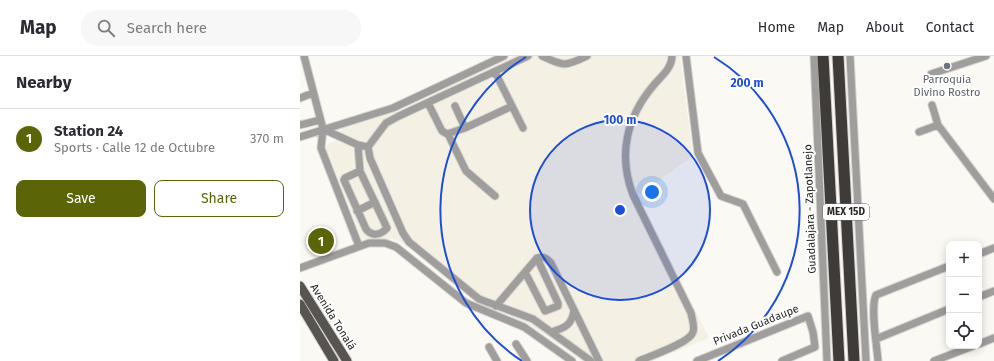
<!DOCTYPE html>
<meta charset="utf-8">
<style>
:root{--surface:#fff;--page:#f7f7f7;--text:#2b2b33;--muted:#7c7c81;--line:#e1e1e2;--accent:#5b6507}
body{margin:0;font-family:"Fira Sans",sans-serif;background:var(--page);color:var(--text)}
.controls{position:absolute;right:12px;bottom:12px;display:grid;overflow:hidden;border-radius:8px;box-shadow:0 2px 10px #0003}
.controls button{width:36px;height:36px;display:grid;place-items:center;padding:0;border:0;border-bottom:1px solid var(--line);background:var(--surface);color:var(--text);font:20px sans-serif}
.you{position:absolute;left:352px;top:136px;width:14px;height:14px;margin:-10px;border:3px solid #fff;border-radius:50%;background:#1a73e8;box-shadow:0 0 0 6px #1a73e833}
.badge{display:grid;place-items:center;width:26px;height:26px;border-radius:50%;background:var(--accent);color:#fff;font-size:13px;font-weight:700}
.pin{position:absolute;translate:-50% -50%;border:2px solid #fff;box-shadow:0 1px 4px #0006}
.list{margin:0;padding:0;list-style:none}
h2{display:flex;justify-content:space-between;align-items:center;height:52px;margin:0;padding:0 16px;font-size:17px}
h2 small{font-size:13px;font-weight:400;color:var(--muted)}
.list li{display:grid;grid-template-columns:26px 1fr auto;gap:12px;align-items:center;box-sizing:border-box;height:60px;padding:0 16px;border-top:1px solid var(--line)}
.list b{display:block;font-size:15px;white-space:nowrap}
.list p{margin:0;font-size:13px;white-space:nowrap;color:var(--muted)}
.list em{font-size:13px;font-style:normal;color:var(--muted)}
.actions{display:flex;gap:8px;padding:12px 16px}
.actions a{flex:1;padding:9px 0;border:1px solid var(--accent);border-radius:8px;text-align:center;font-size:14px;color:var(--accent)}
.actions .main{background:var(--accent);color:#fff}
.icon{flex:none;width:22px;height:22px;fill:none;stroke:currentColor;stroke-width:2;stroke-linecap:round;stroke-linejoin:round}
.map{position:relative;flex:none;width:694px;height:305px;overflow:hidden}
header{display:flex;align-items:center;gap:24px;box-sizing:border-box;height:56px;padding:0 20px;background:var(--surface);border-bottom:1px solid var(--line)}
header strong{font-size:19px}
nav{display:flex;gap:22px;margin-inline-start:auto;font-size:14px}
.search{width:280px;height:36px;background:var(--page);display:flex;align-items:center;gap:10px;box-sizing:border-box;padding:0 14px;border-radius:22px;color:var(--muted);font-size:15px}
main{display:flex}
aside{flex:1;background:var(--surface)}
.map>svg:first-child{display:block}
.built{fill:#f4f1e4}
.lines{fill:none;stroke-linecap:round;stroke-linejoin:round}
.minor-casing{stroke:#d5d3cf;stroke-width:9}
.major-casing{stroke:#d5d3cf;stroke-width:11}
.highway-casing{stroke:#d5d3cf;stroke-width:13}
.minor{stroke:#9f9e9c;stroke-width:7}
.major{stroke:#575451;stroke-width:9}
.highway{stroke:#3e3b38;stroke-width:11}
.ring{fill:none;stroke:#1d4ed8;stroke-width:2}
.worship-dot{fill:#6b7280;stroke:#fff;stroke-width:1.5}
.labels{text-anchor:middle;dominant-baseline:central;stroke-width:4;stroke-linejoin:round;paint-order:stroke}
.shield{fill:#fff;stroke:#676766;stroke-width:1}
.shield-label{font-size:10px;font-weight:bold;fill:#262624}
.worship-label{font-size:11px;fill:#5b616d;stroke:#fff}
.street-label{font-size:11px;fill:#262624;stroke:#fff}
.centre{fill:#1d4ed8;stroke:#fff;stroke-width:2}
.ring-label{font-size:12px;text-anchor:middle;font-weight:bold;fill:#1d4ed8;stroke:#fff;stroke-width:4;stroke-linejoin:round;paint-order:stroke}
</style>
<header>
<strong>Map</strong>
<div class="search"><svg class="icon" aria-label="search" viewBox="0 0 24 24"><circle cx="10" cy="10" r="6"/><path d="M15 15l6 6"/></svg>Search here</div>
<nav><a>Home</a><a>Map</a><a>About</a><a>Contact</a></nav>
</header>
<main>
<aside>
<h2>Nearby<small></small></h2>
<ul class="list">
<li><span class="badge">1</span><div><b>Station 24</b><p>Sports · Calle 12 de Octubre</p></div><em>370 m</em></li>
</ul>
<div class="actions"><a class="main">Save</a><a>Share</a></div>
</aside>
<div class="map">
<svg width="694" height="305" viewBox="0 0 694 305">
<rect width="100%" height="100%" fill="#fbf9f4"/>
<!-- built -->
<path class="built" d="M213,0H380L393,100L338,139L409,282L353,305H282L228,267L177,247L103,187L92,183H62L26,91L28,88L31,86L34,87L43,72L96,56Z"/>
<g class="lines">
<!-- minor casing -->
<g class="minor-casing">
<path id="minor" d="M4,0L23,73L21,92L59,190
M228,0L99,60L86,67L68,91L70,102L103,177L109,186L179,243L233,263L291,305
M242,0C264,10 264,11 287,0
M386,0L398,97L421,140L443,148L477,216
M514,0L527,305
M550,0L566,305
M195,16L223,72
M631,18L686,0
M0,42L13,37
M128,47L142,75L147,78L165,72L208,52
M632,49L638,69L694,143
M155,50L165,72
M0,69L20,64
M23,73L58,89L68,91
M619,76L638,69
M148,78L166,115L195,140
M0,81L93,52L204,0
M58,89L60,115L87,172C81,179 72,181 66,173L44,124L45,122L60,115
M57,155L75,146
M679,198L694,192
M0,212L69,187H85L96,191L166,247L224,271L272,305
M225,216L245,255L258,250V247L237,202
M679,241L694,235
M196,250L237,202C243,200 247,202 251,207L299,305
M251,276C265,272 272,269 274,254
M576,283L649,253
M216,288L227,305
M679,288L694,282
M189,291L197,305
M339,305C350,300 390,287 393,276C395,270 392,263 391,257L333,139C318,100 326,62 353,30C360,21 372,13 372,0
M397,305L508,260L513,276L515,291L482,305
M578,305C577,290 570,251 576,239L649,210
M634,305L673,290"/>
</g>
<!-- major casing -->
<g class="major-casing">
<path id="major" d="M0,230L47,305
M0,248L34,305"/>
</g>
<!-- highway casing -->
<g class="highway-casing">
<path id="highway" d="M523,0L539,305
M538,0L554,305"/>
</g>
<!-- minor -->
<use href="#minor" class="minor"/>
<!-- major -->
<use href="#major" class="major"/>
<!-- highway -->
<use href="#highway" class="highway"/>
</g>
<!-- distance rings -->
<circle cx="320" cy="154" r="90" fill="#1d4ed8" fill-opacity=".12"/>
<g class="ring">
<circle cx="320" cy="154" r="90"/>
<path d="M222 305A180 180 0 0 1 226 1M414 1A180 180 0 0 1 418 305"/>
</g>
<!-- markers -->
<circle class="worship-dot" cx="647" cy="10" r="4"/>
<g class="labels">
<!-- shield labels -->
<rect class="shield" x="523" y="148" width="46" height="16" rx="3"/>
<g class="shield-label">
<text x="546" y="156">MEX 15D</text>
</g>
<!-- worship labels -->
<g class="worship-label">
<text x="647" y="23">Parroquia<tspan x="647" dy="13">Divino Rostro</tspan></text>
</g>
<!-- street labels -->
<g class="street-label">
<text transform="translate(510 153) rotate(-92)">Guadalajara - Zapotlanejo</text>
<text transform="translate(33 261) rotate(58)">Avenida Tonalá</text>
<text transform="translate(456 269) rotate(-22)">Privada Guadaupe</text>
</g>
</g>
<circle cx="320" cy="154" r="6" class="centre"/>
<g class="ring-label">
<text x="447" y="31">200 m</text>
<text x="320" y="68">100 m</text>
</g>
</svg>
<div class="controls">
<button>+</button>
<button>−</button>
<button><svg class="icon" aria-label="locate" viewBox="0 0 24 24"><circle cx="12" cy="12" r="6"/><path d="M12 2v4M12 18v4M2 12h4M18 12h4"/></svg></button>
</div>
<div class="you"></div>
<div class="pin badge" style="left:21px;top:185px">1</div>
</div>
</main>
